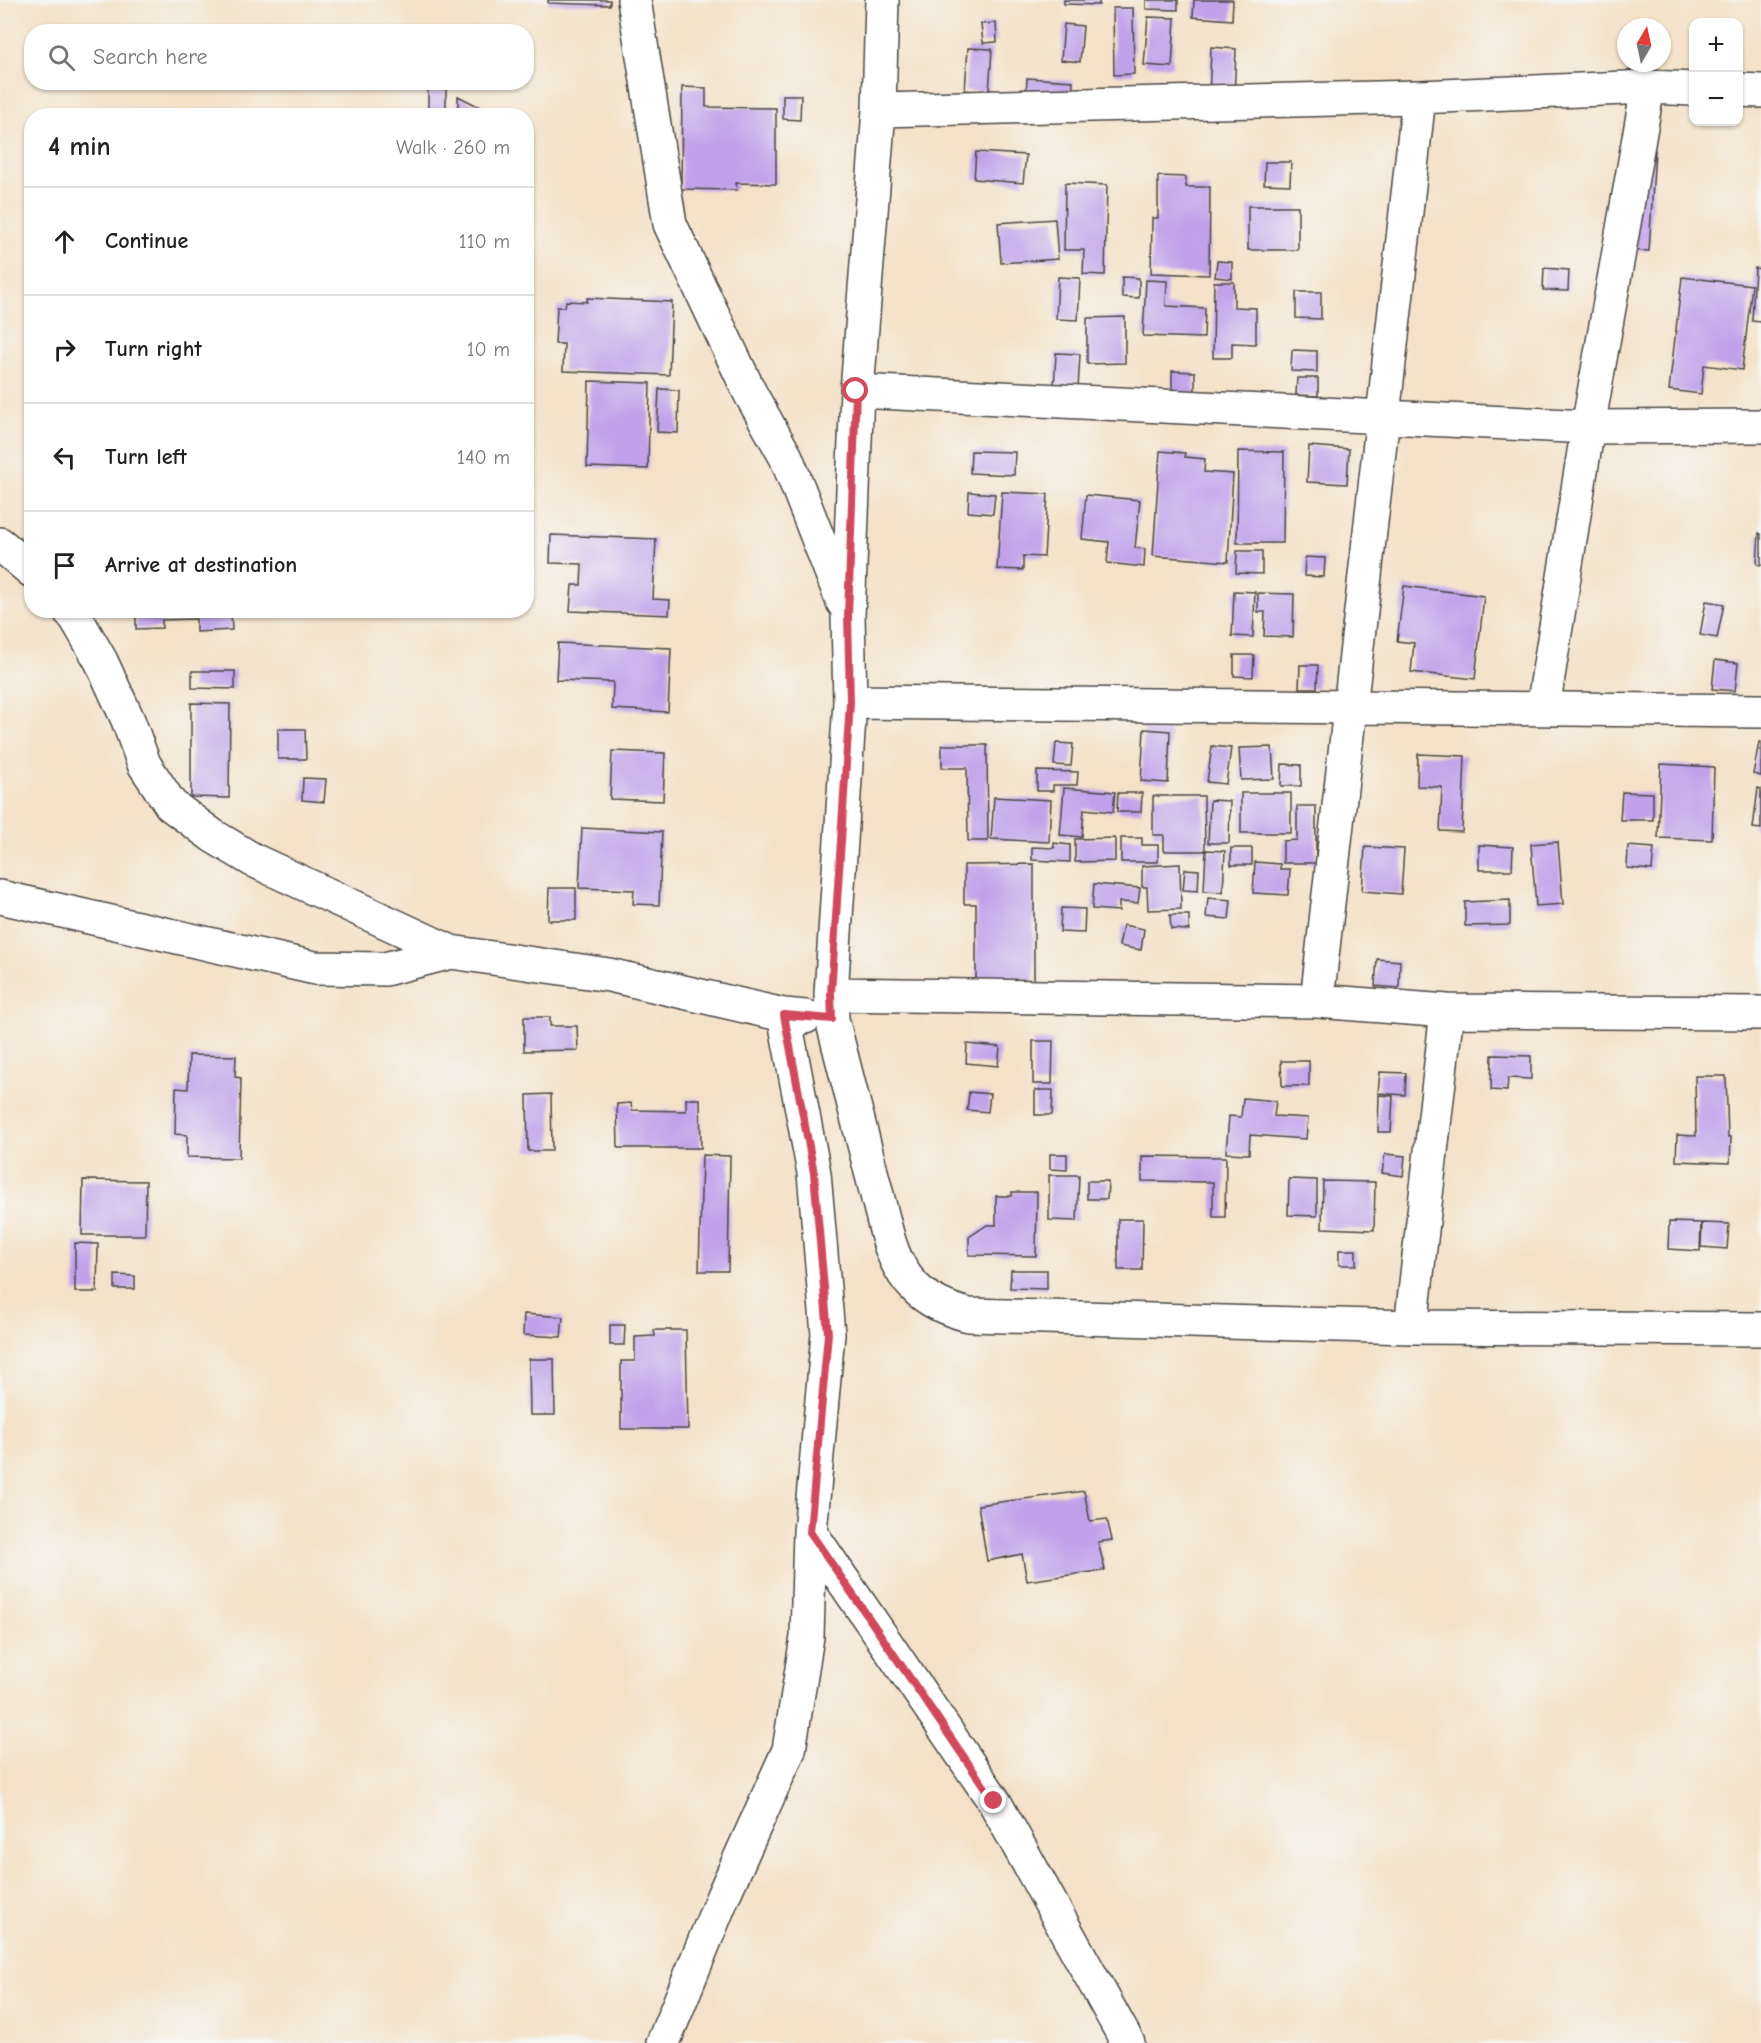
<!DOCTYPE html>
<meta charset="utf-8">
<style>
:root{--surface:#fff;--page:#f6f6f6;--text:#202124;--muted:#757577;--line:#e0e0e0}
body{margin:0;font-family:"Comic Neue",sans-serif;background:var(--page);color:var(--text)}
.controls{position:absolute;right:18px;top:18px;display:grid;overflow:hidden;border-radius:12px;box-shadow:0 2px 4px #0004}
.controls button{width:54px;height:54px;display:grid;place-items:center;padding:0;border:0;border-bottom:2px solid var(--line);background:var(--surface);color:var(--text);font:30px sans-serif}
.compass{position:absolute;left:1617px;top:18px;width:54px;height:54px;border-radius:50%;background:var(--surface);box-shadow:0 2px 4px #0004;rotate:9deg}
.stop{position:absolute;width:18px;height:18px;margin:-14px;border:4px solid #d1495b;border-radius:50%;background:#fff}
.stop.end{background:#d1495b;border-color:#fff;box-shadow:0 2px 6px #0008}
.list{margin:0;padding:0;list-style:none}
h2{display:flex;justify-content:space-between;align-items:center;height:78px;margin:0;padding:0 24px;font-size:26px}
h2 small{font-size:20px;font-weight:400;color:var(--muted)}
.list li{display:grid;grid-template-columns:39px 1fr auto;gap:18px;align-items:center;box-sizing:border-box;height:108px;padding:0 24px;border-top:2px solid var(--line)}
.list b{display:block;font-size:22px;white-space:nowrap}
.list em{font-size:20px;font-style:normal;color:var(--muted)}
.icon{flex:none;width:33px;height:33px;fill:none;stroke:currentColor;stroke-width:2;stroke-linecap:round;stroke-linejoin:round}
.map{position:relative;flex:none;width:1761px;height:2043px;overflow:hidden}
.search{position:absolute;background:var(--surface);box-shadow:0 2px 4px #0004;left:24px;top:24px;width:510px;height:66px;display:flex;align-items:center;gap:15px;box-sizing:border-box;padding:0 21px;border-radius:24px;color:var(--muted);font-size:22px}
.panel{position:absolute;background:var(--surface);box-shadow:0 2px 4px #0004;left:24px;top:108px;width:510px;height:510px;border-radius:24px}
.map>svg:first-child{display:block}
.building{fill:#c1a1ea}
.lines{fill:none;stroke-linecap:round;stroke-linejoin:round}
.street-casing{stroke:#494643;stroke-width:36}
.street{stroke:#fff;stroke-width:33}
.route{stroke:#d1495b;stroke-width:8}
</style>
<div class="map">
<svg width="1761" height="2043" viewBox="0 0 1761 2043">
<rect width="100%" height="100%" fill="#f6f6f2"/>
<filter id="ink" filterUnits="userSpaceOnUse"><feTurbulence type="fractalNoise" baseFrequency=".0167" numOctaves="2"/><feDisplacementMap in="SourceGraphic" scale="12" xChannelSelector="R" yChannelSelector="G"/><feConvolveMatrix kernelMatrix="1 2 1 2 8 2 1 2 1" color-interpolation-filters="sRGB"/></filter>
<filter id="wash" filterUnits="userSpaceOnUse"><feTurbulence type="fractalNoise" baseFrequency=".008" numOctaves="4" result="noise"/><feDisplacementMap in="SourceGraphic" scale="24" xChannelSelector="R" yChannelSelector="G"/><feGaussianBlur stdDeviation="1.35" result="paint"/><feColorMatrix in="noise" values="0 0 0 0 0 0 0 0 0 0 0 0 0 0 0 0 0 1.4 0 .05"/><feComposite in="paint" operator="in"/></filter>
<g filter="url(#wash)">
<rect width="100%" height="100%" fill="#f4e1c8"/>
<g id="blocks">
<!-- building -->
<path class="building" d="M548,0H610V5L548,3Z
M1064,0H1099V5L1064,4Z
M1146,0H1178V10L1146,9Z
M1194,0H1233L1232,20L1193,17Z
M1113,8H1133L1134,74L1114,75Z
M1148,17L1175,18L1172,67L1144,65Z
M996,23L997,42L983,43L981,24Z
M1064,24L1083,26L1080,62L1061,60Z
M1211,47L1236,49L1234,101L1209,100Z
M968,48L992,49L989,93L965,90Z
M1027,78L1073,81L1072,99L1026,97Z
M682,87L706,88V107L776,108V184L736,183L737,190L681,189Z
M428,88L446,89V110H458V96L480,107L481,116H428Z
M783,95H801L800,120L783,119Z
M1622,148L1655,150L1649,251L1618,250Z
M976,152L1026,155L1023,183L974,179Z
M1265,162H1291L1290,185L1264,184Z
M1158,176L1186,177V187H1210L1209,275L1151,273L1152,218H1158Z
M1065,183L1107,185L1105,275L1083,274L1084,250H1064Z
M1248,206H1298V250H1248Z
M1055,219L1058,259L1001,263L998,223Z
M1217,261L1232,262V279L1215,277Z
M1544,268L1569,270L1568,291L1543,290Z
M1755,268L1761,269V322L1752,321Z
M1058,277L1080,278L1078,320L1056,319Z
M1122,277L1139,278V298L1122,297Z
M1682,277L1752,285L1742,370L1704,365L1701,394L1669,390Z
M1146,280L1167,281L1166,306L1205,308L1204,338L1143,336Z
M1214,282H1234V307L1256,308V344L1232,343V358H1213Z
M1296,292H1321V319L1296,318Z
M587,298L672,302L669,375L563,371L564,344H555L557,307H565L566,301L587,302Z
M1125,317V363L1087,364V318Z
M1292,350L1317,351V372L1291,371Z
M1056,353L1080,354L1078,389L1054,387Z
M1172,371L1195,372V398H1172Z
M1297,378H1318V396L1296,395Z
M589,381L650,383L648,469L587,467Z
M659,389L679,390L678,433L657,432Z
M1309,446L1349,449L1347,484L1307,482Z
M971,451L1015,452L1014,475L970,473Z
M1160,451L1185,453V457L1205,459L1204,472L1233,474L1228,562L1153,556Z
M1238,451L1284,452L1283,543H1237Z
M969,492L995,494L993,514L968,512Z
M1002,492L1048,494L1044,557L1023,556V570L997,569Z
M1086,495L1140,500L1135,548L1145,549L1144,567L1107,563L1109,542L1082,539Z
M1759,533L1761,534V565L1757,564Z
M551,535L656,539L653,599L670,600L669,615L570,611L572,585H581L582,564L550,563Z
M1237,551H1262V574L1236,573Z
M1305,557L1325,558L1324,577L1304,576Z
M1404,586L1484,596L1475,679L1411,672L1414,643L1397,641Z
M1234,591L1255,592L1253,637L1232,636Z
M1258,593L1294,594L1293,637L1264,636L1265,612H1258Z
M1706,601L1724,604L1717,638L1700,635Z
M136,610H231L232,630L196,632V619L162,620V628L136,629Z
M558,643L671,648L668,712L612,709L613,682L556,680Z
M1234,655H1254L1253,677L1234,676Z
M1715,660L1738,663L1735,691L1712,689Z
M1300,665H1318L1317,688H1299Z
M192,671H235V689L192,688Z
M191,703L230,704L229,798L191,797Z
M278,729H305L306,759H278Z
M1144,729L1170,731L1168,783L1141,781Z
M1759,742H1761V776L1753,774Z
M1056,743L1073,744L1071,766L1054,765Z
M942,745H987L988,841H968L967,768H942Z
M1212,746L1231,748L1226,784L1207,782Z
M1272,747L1274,779L1241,780L1239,748Z
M612,751L665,753L663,801L610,799Z
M1418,754L1465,756L1462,832L1440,831L1442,787L1417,786Z
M1282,764L1301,765V786H1281Z
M1661,764L1714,767L1712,840L1658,838Z
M1037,771L1078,772L1077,785H1053V791H1037Z
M303,778L326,779L324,802L302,800Z
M1064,788L1115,792L1113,812L1084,809L1082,837L1060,835Z
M1758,788L1761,789V829L1753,828Z
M1622,792L1653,793V820H1620Z
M1118,793H1142L1141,812H1117Z
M1241,793H1291V833H1241Z
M1153,796H1204L1205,851H1164V835H1153Z
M994,797L1051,800L1049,842L991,839Z
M1210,800L1230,801L1229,843H1208Z
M1297,806H1316V863H1283V841L1297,840Z
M582,828L662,832L659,905L633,904L634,890L579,888Z
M1115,838V861L1075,862V839Z
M1121,838H1142V845H1158V862H1121Z
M1558,842L1563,904L1536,906L1531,844Z
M1054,843L1070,845V862L1032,860V847L1054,848Z
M1479,845L1513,847L1512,870H1479Z
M1628,846L1654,848L1652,870L1627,868Z
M1365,847L1404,849L1401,894L1362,891Z
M1231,848H1252V865H1231Z
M1206,850L1225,851L1223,892L1204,891Z
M1255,862L1280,864V869H1290L1288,895L1253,893Z
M1034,864V985H976V904H964V865Z
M1180,864L1181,909L1148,910L1147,887H1142V866Z
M1185,869L1199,870L1198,891L1183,890Z
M1094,884L1140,888L1138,903L1119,902V911L1092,909Z
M549,888H576V920H548Z
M1208,898L1231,900L1229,919L1206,917Z
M1510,900V925L1465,926V902Z
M1061,908L1085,909L1084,933L1060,932Z
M1170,915H1189V930L1171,929Z
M1123,925L1144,929L1141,950L1119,946Z
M1377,959L1400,961L1399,988L1375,986Z
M524,1017H550V1026H577L578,1050L524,1051Z
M1033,1041H1053L1052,1084H1033Z
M967,1044L1000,1047L998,1066L966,1063Z
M189,1055L236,1056L235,1077L241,1078L239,1158L187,1157V1135L175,1134L176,1088L188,1089Z
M1492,1055L1531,1056V1079L1508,1078L1507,1091L1491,1090Z
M1281,1061H1309V1086H1282Z
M1380,1072L1406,1073L1405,1095L1378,1093Z
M1695,1076H1726L1728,1137H1731L1730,1163L1676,1161L1677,1135L1696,1136Z
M1035,1090H1053L1052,1115H1035Z
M969,1092L990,1094L988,1112L967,1110Z
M551,1094L552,1151H528L527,1095Z
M1379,1095L1393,1096L1391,1132H1378Z
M1243,1098L1276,1101L1274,1116L1308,1118L1306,1139L1250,1135L1249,1154L1226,1153L1229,1116L1241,1117Z
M686,1099H700L701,1148H618L617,1104L631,1103L632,1110L686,1111Z
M1050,1154H1067V1170L1050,1169Z
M1385,1154L1405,1156L1403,1176L1382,1173Z
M702,1155L730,1156L728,1271H699Z
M1142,1156L1226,1157L1225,1217H1213V1182L1142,1181Z
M1049,1175H1079L1077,1221L1049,1220Z
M1289,1179L1317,1180V1216L1288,1215Z
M83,1180L146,1181L145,1235H82Z
M1087,1181H1108L1107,1199H1087Z
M1323,1181L1375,1182L1374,1230L1322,1228Z
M1012,1192H1037L1036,1256L969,1255V1237L987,1225H996V1196H1012Z
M1118,1219H1143L1142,1270H1118Z
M1669,1222L1701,1223L1700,1251L1668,1249Z
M1702,1223L1729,1224L1727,1249L1701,1247Z
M75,1243L98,1244L97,1292H75Z
M1339,1250H1356V1265H1339Z
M1011,1270H1047V1289L1010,1288Z
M115,1275L135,1276V1289H115Z
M524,1314L563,1317L561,1337L523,1335Z
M610,1325H625L624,1345H610Z
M654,1330H686L688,1429H621V1361H635V1337L655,1336Z
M529,1359H554L555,1415H530Z
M1084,1491L1090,1521L1107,1519L1112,1540L1098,1542L1105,1570L1027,1581L1022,1554L987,1561L978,1505Z"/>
</g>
</g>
<g filter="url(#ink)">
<use href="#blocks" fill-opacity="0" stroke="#494643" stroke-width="1.5"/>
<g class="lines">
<!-- street casing -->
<g class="street-casing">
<path id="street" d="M634,0L670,224L750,393L786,457L843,602
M882,0L879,110L857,391L848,616L850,702L831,994L832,1019L887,1234C899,1280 923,1304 969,1315L1411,1327L1761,1329
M1738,90L1761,91
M879,110L1419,97L1648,87L1694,89
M857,391L1588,427L1761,426
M0,544L32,571
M69,610L76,618L101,661L128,720L144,764L171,805L213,836L253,860L451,952L609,975L784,1015L805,1017
M850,702L1761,711
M1543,708L1588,427L1648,87
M0,897L315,968L385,969L451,952
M831,994L1317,1001L1447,1011L1761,1013
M1317,1001C1353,700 1383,398 1419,97
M1411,1327L1447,1011
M810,1532L994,1801L1128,2043
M663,2043L723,1896L789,1750L807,1637L810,1532L828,1334L814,1173L784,1015"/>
</g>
<!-- street -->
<use href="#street" class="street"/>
</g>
</g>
<g class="lines" filter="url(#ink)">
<!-- route -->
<path class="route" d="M856,391L848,616L850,702L831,994L832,1019L784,1015L814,1173L828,1334L810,1532L994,1801"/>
</g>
</svg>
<div class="controls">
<button>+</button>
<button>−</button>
</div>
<svg class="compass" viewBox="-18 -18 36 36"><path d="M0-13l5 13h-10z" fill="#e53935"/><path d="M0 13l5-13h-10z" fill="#757577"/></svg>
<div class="stop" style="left:856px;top:391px"></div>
<div class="stop end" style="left:994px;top:1801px"></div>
<div class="search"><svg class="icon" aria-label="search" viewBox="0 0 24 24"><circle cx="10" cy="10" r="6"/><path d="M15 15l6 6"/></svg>Search here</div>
<section class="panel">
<h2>4 min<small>Walk · 260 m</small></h2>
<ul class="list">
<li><svg class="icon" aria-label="ahead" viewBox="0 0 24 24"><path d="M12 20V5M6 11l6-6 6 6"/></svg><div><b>Continue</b></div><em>110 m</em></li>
<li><svg class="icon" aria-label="right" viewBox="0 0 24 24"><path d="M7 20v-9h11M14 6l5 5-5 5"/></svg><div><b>Turn right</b></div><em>10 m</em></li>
<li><svg class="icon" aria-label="left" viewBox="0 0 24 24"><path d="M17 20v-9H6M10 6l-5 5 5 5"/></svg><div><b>Turn left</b></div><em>140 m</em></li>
<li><svg class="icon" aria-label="arrive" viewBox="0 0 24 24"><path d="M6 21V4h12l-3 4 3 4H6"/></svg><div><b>Arrive at destination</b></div></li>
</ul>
</section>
</div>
